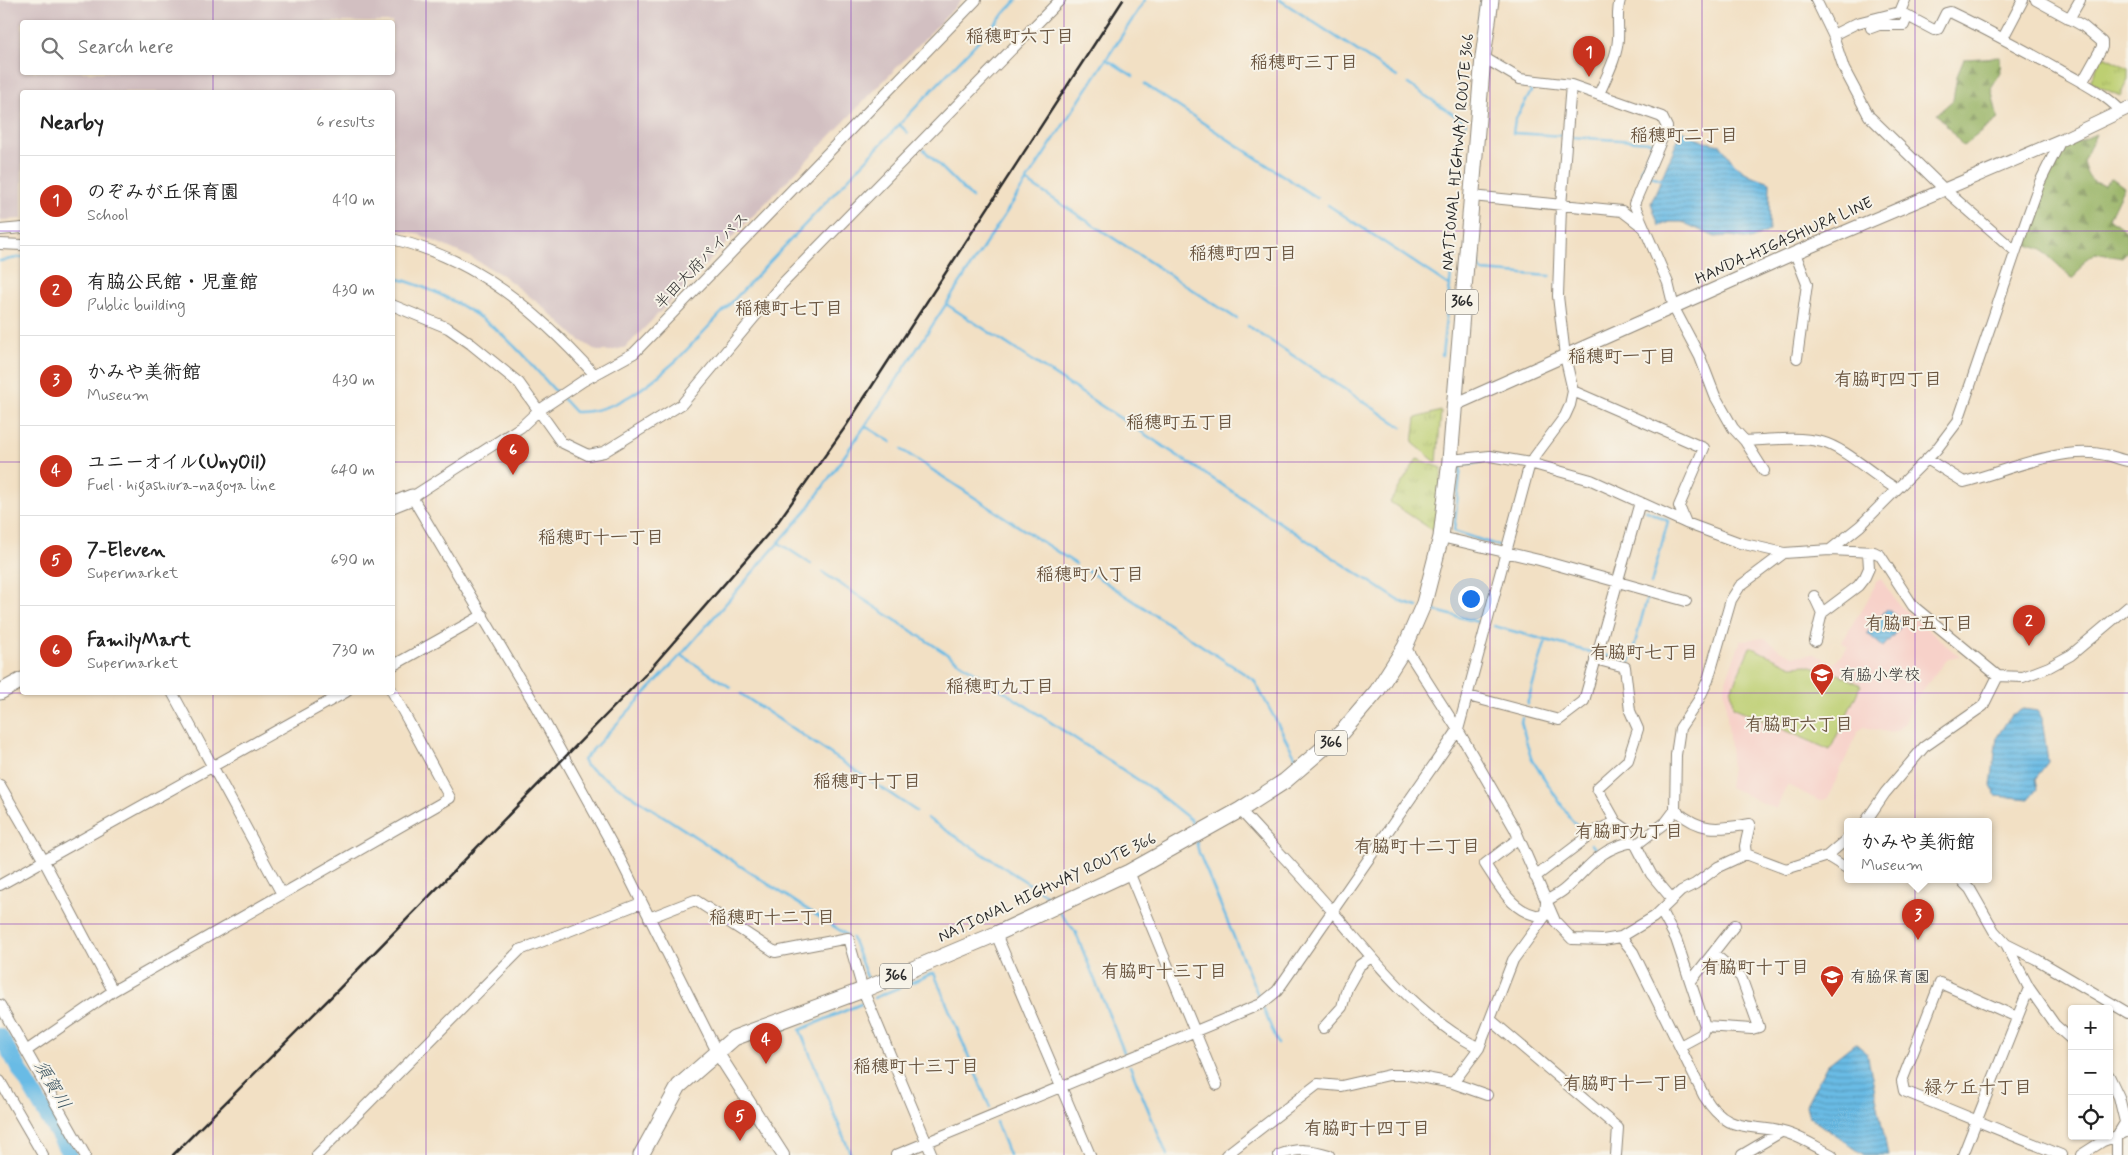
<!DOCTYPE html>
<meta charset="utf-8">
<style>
:root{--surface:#fff;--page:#f2f2f2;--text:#222;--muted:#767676;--line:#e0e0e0;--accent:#c8321e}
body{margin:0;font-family:Mynerve,"Klee One",sans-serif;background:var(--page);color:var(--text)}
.controls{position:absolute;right:15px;bottom:15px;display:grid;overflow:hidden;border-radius:5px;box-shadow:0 1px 4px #0004}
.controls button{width:45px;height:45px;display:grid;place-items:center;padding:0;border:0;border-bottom:1px solid var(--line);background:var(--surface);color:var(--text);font:25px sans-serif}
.you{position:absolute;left:1470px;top:598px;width:18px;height:18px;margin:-12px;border:4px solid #fff;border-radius:50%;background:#1a73e8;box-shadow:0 0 0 8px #1a73e833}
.badge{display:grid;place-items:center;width:32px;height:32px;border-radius:50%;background:var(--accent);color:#fff;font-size:16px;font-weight:700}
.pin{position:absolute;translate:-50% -41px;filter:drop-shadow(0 1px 2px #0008)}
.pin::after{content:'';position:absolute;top:26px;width:18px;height:15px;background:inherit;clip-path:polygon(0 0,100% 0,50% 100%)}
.popup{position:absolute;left:1844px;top:818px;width:148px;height:65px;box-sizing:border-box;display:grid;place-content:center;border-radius:5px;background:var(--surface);filter:drop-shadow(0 1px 4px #0005);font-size:16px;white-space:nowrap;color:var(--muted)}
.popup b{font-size:19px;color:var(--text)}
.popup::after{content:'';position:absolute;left:50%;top:100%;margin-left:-10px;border:10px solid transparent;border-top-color:var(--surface)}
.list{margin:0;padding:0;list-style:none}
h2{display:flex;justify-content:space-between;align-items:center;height:65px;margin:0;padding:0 20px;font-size:21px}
h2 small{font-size:16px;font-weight:400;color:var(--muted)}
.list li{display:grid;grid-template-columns:32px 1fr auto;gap:15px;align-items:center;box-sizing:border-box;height:90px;padding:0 20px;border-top:1px solid var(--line)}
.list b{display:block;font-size:19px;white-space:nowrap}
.list p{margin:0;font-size:16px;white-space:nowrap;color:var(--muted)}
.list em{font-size:16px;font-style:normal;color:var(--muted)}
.icon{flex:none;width:28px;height:28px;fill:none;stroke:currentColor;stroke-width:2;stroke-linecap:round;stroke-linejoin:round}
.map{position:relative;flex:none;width:2128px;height:1155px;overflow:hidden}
.search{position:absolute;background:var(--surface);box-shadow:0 1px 4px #0004;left:20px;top:20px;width:375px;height:55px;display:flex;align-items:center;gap:12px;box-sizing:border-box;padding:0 18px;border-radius:5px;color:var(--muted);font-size:19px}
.panel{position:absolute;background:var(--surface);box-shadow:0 1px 4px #0004;left:20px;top:90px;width:375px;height:605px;border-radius:5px}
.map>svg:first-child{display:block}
.built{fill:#f7d1c9}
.industrial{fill:#d2bfc1;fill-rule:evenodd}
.grass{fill:url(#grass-tufts);stroke:#747d4e}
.forest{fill:url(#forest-firs);stroke:#606e48}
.pitch{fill:#bdcf72;stroke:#747d4e}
.water{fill:url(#water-rules);stroke:#4a7388}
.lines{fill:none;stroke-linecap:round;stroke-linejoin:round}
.stream{stroke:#69bbe5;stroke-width:2.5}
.river{stroke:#69bbe5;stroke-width:16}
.minor-casing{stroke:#8e8678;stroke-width:12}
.major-casing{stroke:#8e8678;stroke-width:14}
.highway-casing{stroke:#8e8678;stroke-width:17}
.minor{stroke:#fff;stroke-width:10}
.major{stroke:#fff;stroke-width:12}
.highway{stroke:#fff;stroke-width:15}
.rail{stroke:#2b2b2b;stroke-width:2.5}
.grid{fill:none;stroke:#7b2cbf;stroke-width:1;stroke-opacity:0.55}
.labels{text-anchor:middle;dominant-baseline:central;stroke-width:4;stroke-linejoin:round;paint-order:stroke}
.shield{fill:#f7f3e8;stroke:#686764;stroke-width:1}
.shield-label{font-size:15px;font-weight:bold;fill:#2b2b2b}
.street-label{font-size:16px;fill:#2b2b2b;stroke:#f7f3e8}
.poi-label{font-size:16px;fill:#2b2b2b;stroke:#f7f3e8;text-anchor:start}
.neighbourhood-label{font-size:18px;font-weight:bold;fill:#6b5641;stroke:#f7f3e8}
.water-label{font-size:18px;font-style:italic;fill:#3e5663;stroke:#f7f3e8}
</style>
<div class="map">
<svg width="2128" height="1155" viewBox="0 0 2128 1155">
<defs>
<pattern id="grass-tufts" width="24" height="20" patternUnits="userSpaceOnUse" patternTransform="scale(1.25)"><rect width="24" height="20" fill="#bdcf72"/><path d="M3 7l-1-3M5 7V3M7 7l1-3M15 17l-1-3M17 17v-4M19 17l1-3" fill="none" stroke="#a3b263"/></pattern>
<pattern id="forest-firs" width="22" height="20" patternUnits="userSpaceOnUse" patternTransform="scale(1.25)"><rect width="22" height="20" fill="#96b264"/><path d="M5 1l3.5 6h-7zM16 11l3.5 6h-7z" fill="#7b9153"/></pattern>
<pattern id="water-rules" width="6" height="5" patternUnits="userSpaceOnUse" patternTransform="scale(1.25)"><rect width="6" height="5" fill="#69bbe5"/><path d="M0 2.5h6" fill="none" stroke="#5798ba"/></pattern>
</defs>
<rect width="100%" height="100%" fill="#f7f3e8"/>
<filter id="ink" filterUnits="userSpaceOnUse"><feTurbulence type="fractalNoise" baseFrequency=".02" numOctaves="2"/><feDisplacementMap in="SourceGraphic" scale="10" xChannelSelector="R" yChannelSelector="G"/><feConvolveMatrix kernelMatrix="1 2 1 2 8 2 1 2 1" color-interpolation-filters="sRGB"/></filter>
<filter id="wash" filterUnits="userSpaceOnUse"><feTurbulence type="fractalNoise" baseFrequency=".0096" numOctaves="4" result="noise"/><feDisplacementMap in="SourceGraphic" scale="20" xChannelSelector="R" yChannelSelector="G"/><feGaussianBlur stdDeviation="1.12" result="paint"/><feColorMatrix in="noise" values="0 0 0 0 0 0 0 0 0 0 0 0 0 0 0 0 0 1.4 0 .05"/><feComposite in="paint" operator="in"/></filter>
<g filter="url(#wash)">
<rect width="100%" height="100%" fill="#f2e0c4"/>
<!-- built -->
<path class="built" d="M1881,579L1899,605L1960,657L1948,659L1938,670L1911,706L1905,723L1897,731L1887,732L1864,727L1858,731L1828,798L1820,801L1787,785L1776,809L1729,787L1732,768L1724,686L1741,640L1765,638L1780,650L1793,656L1814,654L1835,663L1848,647L1842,642L1870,596L1876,582Z"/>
<!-- industrial -->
<path class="industrial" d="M0,0H962L626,347L611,351H597L578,339L542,306L502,275L472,258L416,233L393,230L392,92H22V219L0,220ZM22,22H392V72H22Z"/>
<!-- grass -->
<path class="grass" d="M2102,55L2128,68V79L2120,96L2090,82Z
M1441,411L1437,463L1413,443L1416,418Z
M1417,459L1442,468L1437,533L1390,502Z"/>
<!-- forest -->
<path class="forest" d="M2000,57L2001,72L1991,88L1998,119L1963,146L1937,114L1953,100L1957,76L1964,59Z
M2096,134L2083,162C2087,175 2089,183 2104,185L2112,178L2124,187L2109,218L2126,231L2128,252L2122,258L2095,253L2086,259L2073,279L2042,250L2023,243L2045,183L2063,148Z"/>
<!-- pitch -->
<path class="pitch" d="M1750,647L1792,666L1808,665L1841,675L1861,685L1830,750L1733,707L1731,690Z"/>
<!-- water -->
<path class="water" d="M1682,130L1705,142L1721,145C1736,169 1744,174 1770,182L1769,231L1751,239L1730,236L1715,237L1682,222H1670L1659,226L1651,203Z
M1887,609L1904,623L1883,647L1867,633Z
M2024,709L2037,711L2042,718L2048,762L2035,779L2037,789L2029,799L1996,796L1991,786L1997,737L2011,715Z
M1855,1043L1867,1053L1888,1155H1864L1809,1117L1806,1105L1827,1065Z"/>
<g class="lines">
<!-- stream -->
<path class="stream" d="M1280,0L1397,77
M1477,35L1482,0
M1106,59L1133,76
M1144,84L1317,198
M1408,84L1466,123
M1528,86L1531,92L1515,120L1513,133L1565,136
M900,125L908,133
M1570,137L1653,142L1640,172L1644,173
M924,150L972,198
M1649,175L1663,180
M1026,181L1237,319
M1328,205L1450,286
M1475,259H1479V266L1482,271L1550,276
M0,261L22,257
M392,277C430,287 467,306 498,331C520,349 539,374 559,395
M946,304L1401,602L1418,607
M1248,326L1402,427
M1442,355L1453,256L1457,257
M563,399L575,412C615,413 650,384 678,359L1017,0
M865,426L891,442
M902,450L1076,564
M1481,462L1461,465L1454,531L1499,546
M1645,510L1668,521L1651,584
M779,543L811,564
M1088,571L1254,680L1296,758
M822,572L1152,789L1191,820L1194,830
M1428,609L1478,622
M1494,626L1590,652
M681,655L730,687
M1604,655L1630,662L1647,598
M741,694L916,811
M1527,704L1546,640
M1522,718L1521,722L1531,758L1570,818L1582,832
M927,818L1045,894L1049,900
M1196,841L1199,853L1260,1000
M1591,844L1597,850
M1060,913L1075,931L1124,1052
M847,935L586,766L583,760L681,655L807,510L892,387L1145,0
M852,938L867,977
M874,998L934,973L990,1108
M1263,1008L1278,1044
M1130,1066L1167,1155
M996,1122L1009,1155
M851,1155L800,1030L861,1004"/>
<!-- river -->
<path class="river" d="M0,1036L70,1155"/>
</g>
</g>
<g filter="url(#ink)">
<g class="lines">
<!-- minor casing -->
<g class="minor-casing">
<path id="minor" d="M1816,0L1833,35L1844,69L1869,116L1944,189L2015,251
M1905,0L1900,12L1934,30L1938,29L1946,13L1950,12C1988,30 2024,50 2060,70C2081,82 2104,93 2121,111
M2036,0L2083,26L2102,42V47L2082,83
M2069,19L2080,0
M1871,28L1879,25H1904L1907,17
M1833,35L1857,23L1900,12
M2003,38L2023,0
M1483,57L1520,79L1571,85L1662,117L1667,127L1634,204L1668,283L1674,308L1700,357L1715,396L1733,428L1745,441C1770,440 1797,436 1822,442C1845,448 1875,477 1897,489
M1599,94C1606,77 1617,58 1618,39C1619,25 1616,13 1620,0
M1472,196L1622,211L1643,227
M0,230L22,228
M392,239C476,258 538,312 594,374
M0,244L22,245
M1795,253L1807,284L1797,358
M392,305L448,328L471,344L519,383L561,442L588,455L604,452L682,404L782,284L1060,0
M1573,391L1704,448L1679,506L1686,523
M1745,441L1764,471
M1927,459L1964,482C2006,471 2062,445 2106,455C2113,456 2120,460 2128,461
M1450,460L1490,456L1530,463L1591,480L1686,523L1740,543L1784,553L1830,550L1874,552L1880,555L1913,606L1998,676L2023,677L2049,667L2071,655L2128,607
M1441,537L1539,560L1686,601
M1830,550L1860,526L1936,450L1958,421L2025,224L2040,182L2061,140
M1814,596L1822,613
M1815,641L1822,613L1858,586L1865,577L1869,568L1868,552
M1405,647L1458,730L1515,829L1555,921L1572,939L1603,940L1621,937L1654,917L1681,891L1695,884L1718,867L1746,854L1786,869L1827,856L1848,838
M1595,659L1625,667L1630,711L1638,729L1628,760L1597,788L1616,822L1626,829L1632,842
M392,666L483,615
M172,692L282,894
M1468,696L1559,720L1584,701L1640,502
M0,785L44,861L113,991
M1240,810C1271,844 1303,877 1333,912C1378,964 1416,1015 1479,1048
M1866,821L1885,793L1924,747L1983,706L1998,676
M1519,838L1485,864C1500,887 1514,916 1545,916
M1636,845L1651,874L1672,899
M1746,854L1745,846L1750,824C1717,830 1701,832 1675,810L1676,755L1680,728L1698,701L1708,680L1731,600L1740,586L1784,553
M1827,856L1848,869
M1129,872L1217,1085
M1535,877L1597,830L1616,822
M1960,879L1970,889L1994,931L2006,944L2029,988L1963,1155
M0,885L346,692
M1546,901C1552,897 1560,894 1566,888C1589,868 1598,849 1632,842L1636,845L1666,822L1675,810
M1661,911L1676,939L1705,1026
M649,918L695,900L775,952L848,938L863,990L932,1155
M996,934L1090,1155
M1621,937L1633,952L1704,1096C1728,1136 1750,1122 1787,1133C1803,1138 1818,1148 1832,1155
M2006,944L2036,959L2128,1013
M1691,981L1735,925
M2029,988L2055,1025L2072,1040
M0,1005L85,1155
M2017,1017L1940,983L1902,1081L1904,1091L2061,1155
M1491,1020L1618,1128L1616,1155
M1323,1028L1342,1007L1347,988L1360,965L1370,958
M1680,1046L1702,1034L1705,1026L1752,1029L1759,1027L1741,977L1713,953
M26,1051L113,991L450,798L392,691
M717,1052L619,857L534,703L412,497L521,427L538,411L583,381L634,353L976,0
M2109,1076L2119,1097L2125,1122
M0,1081L43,1155
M1453,1083L1479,1048L1513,960L1545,916L1546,902
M317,1155L520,950L641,903
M896,1155L1261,1004L1277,991L1458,730L1530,463L1565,416L1570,405L1573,391L1565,356L1558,296L1561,206L1571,85
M1226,1155L1318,1084L1341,1086L1389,1075H1409L1453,1083L1487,1095
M1279,1155C1297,1148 1311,1149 1329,1155
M1742,1155L1781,1132
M2081,1155L2103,1141L2117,1136L2128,1118
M2117,1155V1136L2128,1131"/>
</g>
<!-- major casing -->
<g class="major-casing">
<path id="major" d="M1454,405L1795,253L2061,140L2128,108
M717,1052L783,1155"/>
</g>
<!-- highway casing -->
<g class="highway-casing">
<path id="highway" d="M392,505L412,497
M0,692L22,680
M641,1155L679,1086L734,1038L863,990L996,934L1129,872L1240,810L1285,781L1342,732L1377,691L1405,647L1424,603L1441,537L1450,460L1483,57L1491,0"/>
</g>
<!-- minor -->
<use href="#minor" class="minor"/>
<!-- major -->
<use href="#major" class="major"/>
<!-- highway -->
<use href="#highway" class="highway"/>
<!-- rail -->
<path class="rail" d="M173,1155L332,996L644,676L775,526L846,426L1123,0"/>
</g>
</g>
<!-- grid -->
<path class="grid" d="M213,0V22M426,0V1155M638,0V1155M851,0V1155M1064,0V1155M1277,0V1155M1490,0V1155M1702,0V1155M1915,0V1155M213,72V92M0,231H22M392,231H2128M0,462H22M392,462H2128M213,692V1155M0,693H2128M0,924H2128"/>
<!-- icons -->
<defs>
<g id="school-pin" transform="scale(1.25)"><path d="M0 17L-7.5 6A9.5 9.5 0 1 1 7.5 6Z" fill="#c8321e" stroke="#f7f3e8"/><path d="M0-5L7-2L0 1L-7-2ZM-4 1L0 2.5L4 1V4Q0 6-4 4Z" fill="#fff"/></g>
</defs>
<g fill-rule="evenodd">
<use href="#school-pin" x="1822" y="675"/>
<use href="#school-pin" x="1832" y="977"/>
</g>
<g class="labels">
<!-- shield labels -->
<g class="shield">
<rect x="1446" y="289.5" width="32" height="25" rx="4"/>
<rect x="1315" y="730.5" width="32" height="25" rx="4"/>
<rect x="880" y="963.5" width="32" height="25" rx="4"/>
</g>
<g class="shield-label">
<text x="1462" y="302">366</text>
<text x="1331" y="743">366</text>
<text x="896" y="976">366</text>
</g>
<!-- street labels -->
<g class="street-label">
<text transform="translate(1458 152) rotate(-85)">NATIONAL HIGHWAY ROUTE 366</text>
<text transform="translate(1784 241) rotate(-24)">HANDA-HIGASHIURA LINE</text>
<text transform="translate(702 261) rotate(-46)">半田大府パイパス</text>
<text transform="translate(1047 888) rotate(-25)">NATIONAL HIGHWAY ROUTE 366</text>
</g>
<!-- poi labels -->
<g class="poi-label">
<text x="1840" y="675">有脇小学校</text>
<text x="1850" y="977">有脇保育園</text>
</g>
<!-- neighbourhood labels -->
<g class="neighbourhood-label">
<text x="1020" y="37">稲穂町六丁目</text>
<text x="1304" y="63">稲穂町三丁目</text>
<text x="1684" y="136">稲穂町二丁目</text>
<text x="1243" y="254">稲穂町四丁目</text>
<text x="789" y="309">稲穂町七丁目</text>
<text x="1622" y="357">稲穂町一丁目</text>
<text x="1888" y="380">有脇町四丁目</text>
<text x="1180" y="423">稲穂町五丁目</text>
<text x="601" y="538">稲穂町十一丁目</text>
<text x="1090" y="575">稲穂町八丁目</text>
<text x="1919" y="624">有脇町五丁目</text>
<text x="1644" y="653">有脇町七丁目</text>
<text x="1000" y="687">稲穂町九丁目</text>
<text x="1799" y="725">有脇町六丁目</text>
<text x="867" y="782">稲穂町十丁目</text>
<text x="1629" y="832">有脇町九丁目</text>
<text x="1417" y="847">有脇町十二丁目</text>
<text x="772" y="918">稲穂町十二丁目</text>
<text x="1755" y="968">有脇町十丁目</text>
<text x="1164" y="972">有脇町十三丁目</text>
<text x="916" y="1067">稲穂町十三丁目</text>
<text x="1626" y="1084">有脇町十一丁目</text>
<text x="1978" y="1088">緑ケ丘十丁目</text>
<text x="1367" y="1129">有脇町十四丁目</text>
</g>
<!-- water labels -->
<g class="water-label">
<text transform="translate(52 1085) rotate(59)">須賀川</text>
</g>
</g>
</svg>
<div class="controls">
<button>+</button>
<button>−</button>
<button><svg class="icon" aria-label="locate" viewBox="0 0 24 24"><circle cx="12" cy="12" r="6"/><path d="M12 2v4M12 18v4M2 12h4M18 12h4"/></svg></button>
</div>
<div class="you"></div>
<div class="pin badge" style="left:1589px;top:77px">1</div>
<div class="pin badge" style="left:2029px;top:646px">2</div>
<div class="pin badge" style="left:1918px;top:940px">3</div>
<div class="popup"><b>かみや美術館</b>Museum</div>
<div class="pin badge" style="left:766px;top:1064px">4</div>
<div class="pin badge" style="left:740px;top:1141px">5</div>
<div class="pin badge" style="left:513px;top:475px">6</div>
<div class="search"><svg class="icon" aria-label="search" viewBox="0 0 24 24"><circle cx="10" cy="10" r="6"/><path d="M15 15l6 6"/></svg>Search here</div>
<section class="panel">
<h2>Nearby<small>6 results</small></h2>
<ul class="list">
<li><span class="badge">1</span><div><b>のぞみが丘保育園</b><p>School</p></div><em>410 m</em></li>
<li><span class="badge">2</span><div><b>有脇公民館・児童館</b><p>Public building</p></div><em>430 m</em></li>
<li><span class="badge">3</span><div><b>かみや美術館</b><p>Museum</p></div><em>430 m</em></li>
<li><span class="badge">4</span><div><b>ユニーオイル(UnyOil)</b><p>Fuel · higashiura-nagoya line</p></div><em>640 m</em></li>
<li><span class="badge">5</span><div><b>7-Eleven</b><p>Supermarket</p></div><em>690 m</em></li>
<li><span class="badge">6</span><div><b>FamilyMart</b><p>Supermarket</p></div><em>730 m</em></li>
</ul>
</section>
</div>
